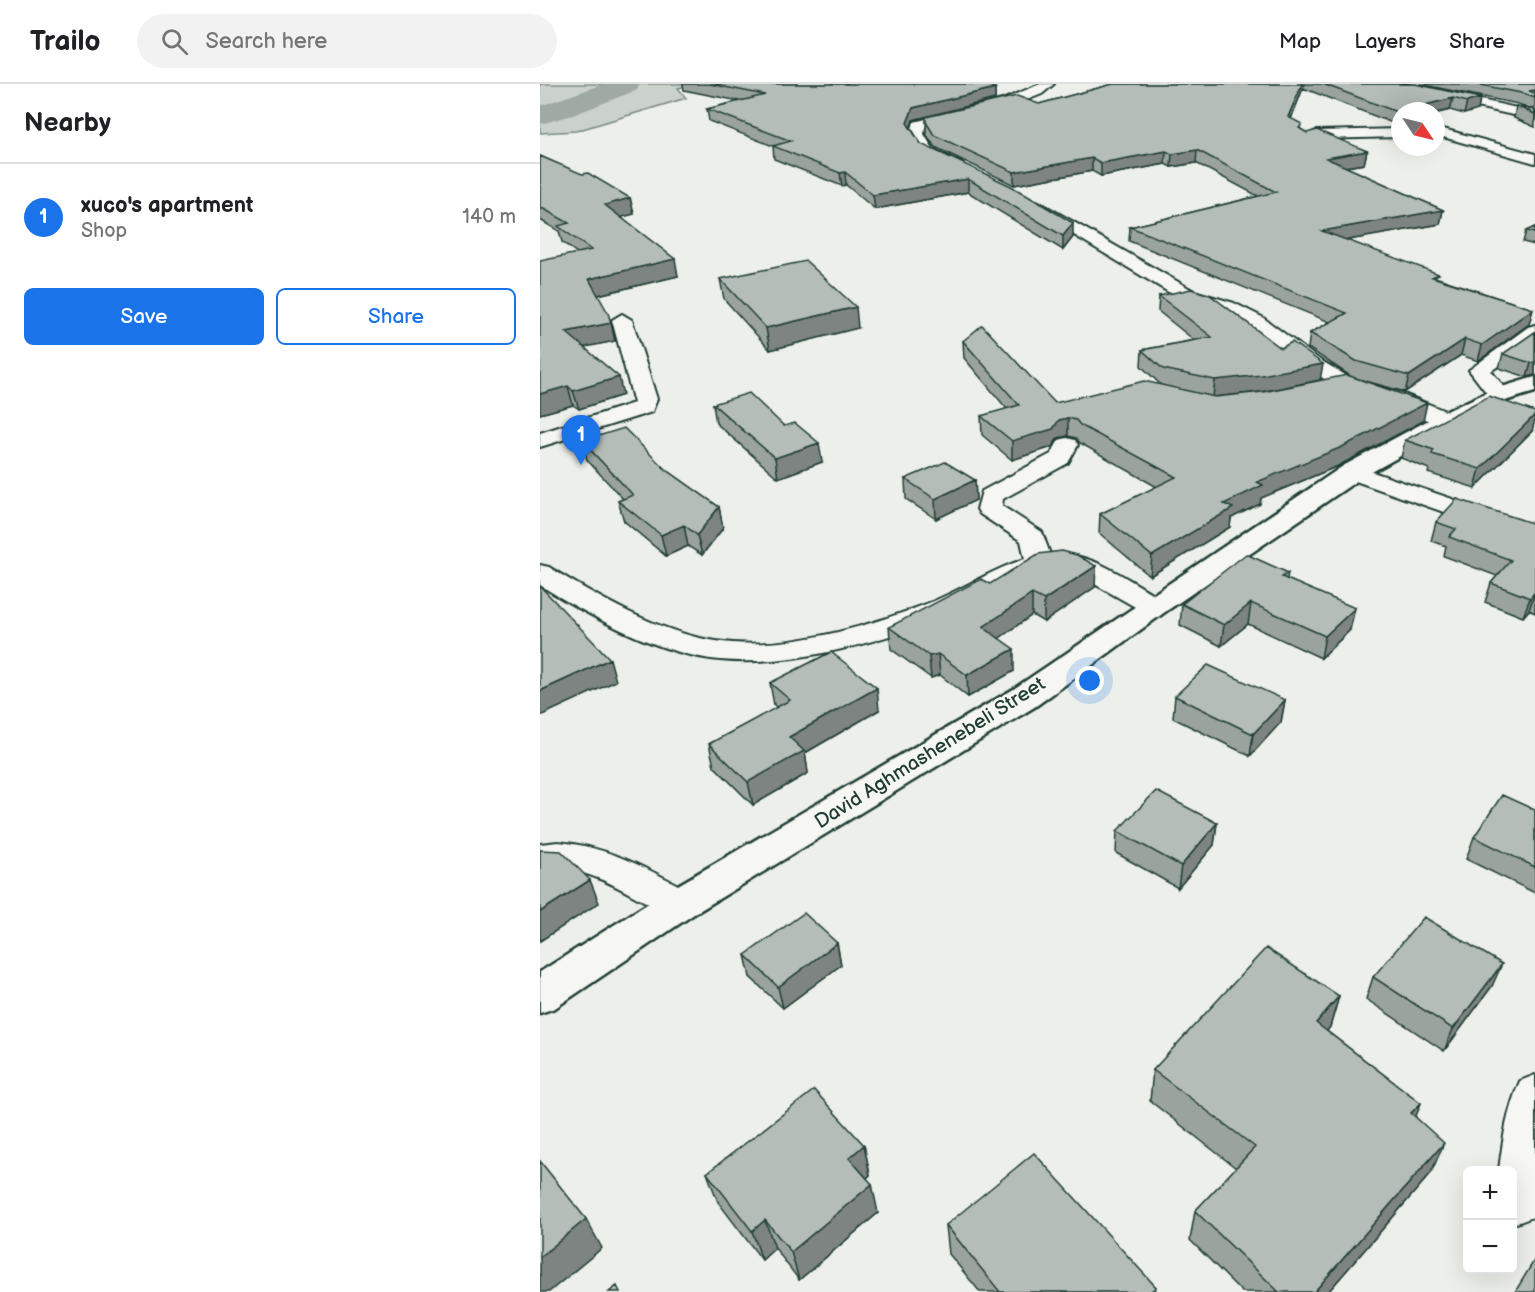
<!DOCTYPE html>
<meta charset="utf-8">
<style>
:root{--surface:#fff;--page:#f2f2f2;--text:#202124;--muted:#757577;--line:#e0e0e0;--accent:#1a73e8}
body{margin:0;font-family:"Balsamiq Sans",sans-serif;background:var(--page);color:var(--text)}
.controls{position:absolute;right:18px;bottom:18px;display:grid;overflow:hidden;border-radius:9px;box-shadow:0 6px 24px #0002}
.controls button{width:54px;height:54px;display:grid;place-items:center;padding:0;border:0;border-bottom:2px solid var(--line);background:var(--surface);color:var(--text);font:30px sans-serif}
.compass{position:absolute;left:851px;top:18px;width:54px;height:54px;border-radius:50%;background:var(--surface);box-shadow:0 6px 24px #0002;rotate:125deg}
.you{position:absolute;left:550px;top:597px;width:21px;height:21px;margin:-15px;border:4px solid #fff;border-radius:50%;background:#1a73e8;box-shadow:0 0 0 9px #1a73e833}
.badge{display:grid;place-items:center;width:39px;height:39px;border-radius:50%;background:var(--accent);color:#fff;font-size:20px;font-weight:700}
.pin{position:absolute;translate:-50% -50px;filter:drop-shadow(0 2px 3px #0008)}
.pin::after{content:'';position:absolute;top:32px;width:21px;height:18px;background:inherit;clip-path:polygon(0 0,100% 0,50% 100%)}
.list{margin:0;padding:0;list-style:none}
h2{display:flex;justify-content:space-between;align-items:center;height:78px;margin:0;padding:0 24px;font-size:26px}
h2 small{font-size:20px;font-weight:400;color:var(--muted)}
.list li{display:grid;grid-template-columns:39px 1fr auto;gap:18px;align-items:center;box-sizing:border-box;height:108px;padding:0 24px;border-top:2px solid var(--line)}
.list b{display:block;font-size:22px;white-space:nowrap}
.list p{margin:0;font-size:20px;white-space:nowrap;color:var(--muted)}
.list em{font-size:20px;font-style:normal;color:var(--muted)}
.actions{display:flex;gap:12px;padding:18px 24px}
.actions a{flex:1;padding:14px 0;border:2px solid var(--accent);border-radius:9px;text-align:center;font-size:21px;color:var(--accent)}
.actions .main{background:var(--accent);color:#fff}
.icon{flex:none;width:33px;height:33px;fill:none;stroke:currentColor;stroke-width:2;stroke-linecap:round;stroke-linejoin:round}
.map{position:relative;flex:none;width:995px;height:1208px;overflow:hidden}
header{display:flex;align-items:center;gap:36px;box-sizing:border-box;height:84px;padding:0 30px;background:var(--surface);border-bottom:2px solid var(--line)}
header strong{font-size:28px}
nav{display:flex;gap:33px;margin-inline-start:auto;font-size:21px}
.search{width:420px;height:54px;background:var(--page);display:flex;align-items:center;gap:15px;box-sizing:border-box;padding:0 21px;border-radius:33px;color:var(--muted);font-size:22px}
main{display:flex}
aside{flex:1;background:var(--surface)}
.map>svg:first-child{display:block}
.green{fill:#cbd2cc;stroke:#758880;stroke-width:1.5}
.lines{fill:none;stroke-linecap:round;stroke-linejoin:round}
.river{fill:#9faaa4;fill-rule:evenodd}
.street-casing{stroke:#1f3d34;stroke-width:4}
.secondary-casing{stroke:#1f3d34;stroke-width:5}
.street{fill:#f6f6f2;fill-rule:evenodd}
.secondary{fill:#f6f6f2;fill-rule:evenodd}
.wall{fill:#9ba39e;stroke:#1f3d34;stroke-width:1.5}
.shaded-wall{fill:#7e8481;stroke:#1f3d34;stroke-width:1.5}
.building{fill:#b4bdb8;stroke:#1f3d34;stroke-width:1.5}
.labels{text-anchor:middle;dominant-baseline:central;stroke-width:5;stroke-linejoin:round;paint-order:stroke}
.street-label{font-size:20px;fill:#1f3d34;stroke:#f6f6f2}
</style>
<header>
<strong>Trailo</strong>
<div class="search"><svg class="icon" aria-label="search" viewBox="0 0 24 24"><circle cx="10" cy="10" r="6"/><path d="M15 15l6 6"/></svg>Search here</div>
<nav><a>Map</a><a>Layers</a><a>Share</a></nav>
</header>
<main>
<aside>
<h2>Nearby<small></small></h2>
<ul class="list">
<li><span class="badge">1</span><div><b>xuco's apartment</b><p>Shop</p></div><em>140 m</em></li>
</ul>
<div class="actions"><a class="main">Save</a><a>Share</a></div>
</aside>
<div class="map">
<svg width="995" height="1208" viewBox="0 0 995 1208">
<rect width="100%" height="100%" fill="#edefea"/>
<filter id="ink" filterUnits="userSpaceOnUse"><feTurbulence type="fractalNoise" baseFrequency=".0167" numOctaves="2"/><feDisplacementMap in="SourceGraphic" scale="12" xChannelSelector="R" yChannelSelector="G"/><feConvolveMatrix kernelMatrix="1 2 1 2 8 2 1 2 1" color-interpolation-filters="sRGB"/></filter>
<g filter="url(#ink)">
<!-- green -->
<path class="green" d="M0,0H155L138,4L146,14L36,47L0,49Z"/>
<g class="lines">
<!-- river -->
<path class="river" d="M63,0H100L97,6L33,31L0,40V22Z"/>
<!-- street casing -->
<g class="street-casing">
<path id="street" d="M500,0H514L502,10L487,16L385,43L384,50L393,65L422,79L424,82L422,85H412L383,71L370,50L374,38L462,16Z
M845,0H868L995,28V36L851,4Z
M896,43L995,70V79L896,51Z
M860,45V53L778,55L766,59L759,55L776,47Z
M497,117L654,207L694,219L722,233L780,276L812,295L862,309L915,331L918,336L915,341H899L846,319L798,303L766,284L708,241L680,227L640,215L491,125L489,122Z
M82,230L92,236L117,315L112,328L0,363V349L94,319L72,236Z
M995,241V256L951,287L971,311L968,316H952L929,286L988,243Z
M527,354L535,356L538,361L528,379L463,415L462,422L502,448L510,470C551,466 589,497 624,516L628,522L624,528L614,530L604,528L537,490C497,472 450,513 415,528C346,557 255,583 180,576C121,571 49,532 0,501V481L9,483C57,513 120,549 176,557C244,568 330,542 394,517C425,504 453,485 485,475L481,457L440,430L437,425L442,407L511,370L519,356Z
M812,381L995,443V460L804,393L800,388L804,383Z
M18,758C68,762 110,786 153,809L158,819L153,829L140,833C88,816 60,780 0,786V760Z
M995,991V1127L993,1133L977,1139L972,1137V1086H959C963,1055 967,1026 980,997Z"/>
</g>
<!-- secondary casing -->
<g class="secondary-casing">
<path id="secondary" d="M995,293V308L968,316L916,341L821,394L625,528L496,622L154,830L15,924L0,929V888L126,808L472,606L803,382L898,331L952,306Z"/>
</g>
<!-- street -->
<use href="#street" class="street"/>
<!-- secondary -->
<use href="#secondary" class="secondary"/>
</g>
<!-- wall -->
<path class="wall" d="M143,0H444L455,4V15L373,36L371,44L381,60L533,153L523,166L428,108L335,125L306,101L302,102L234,75L233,62L169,37L167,25L199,17L144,6Z
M573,0H875L940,14L938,26L924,30L910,26L855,40L763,4L751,35L762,46L767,49L827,67L824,80L806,83L903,126L900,140L807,156L898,194L993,225L989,240L938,277L921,271L865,308L815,294L883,337L798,382L721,414L720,420L691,434L690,443L610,492L559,449L560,430L617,403L540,359L536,354L528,352L518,354L512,363L472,376L442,351L441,332L467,325L424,274L423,257L515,319L621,301L601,282L602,266L654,256L618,227L619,212L780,296L720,308L673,313H675L723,308L812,293L768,264L770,249L790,238L589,157L590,143L718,112L656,79L631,83L625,80L561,92L552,87L474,101L395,63L386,50V38L499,20Z
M879,0H995V43L974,34L976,22L995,26L978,20Z
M0,72L90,114L94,130L81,133L138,192L58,211L75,257L44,263L83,311L39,325L33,321L0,330L37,169L22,158L19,147L0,136Z
M995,143V161L983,158L986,147Z
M180,195L318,244L230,266L184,215Z
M995,248V291L987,293L959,284L963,270Z
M173,320L282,378L238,394L176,339Z
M992,347L935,404L888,389L889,385L861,374L865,356Z
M42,357L124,384L179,423L183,444L162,471L148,462L126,472L84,437L78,417L83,415L47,376Z
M365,395L435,396L436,416L396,435L366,415Z
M896,438L995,440V529L989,526L983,533L945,518L951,499L957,492L904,472L906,462L891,457Z
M748,489L747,495L810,546L781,574L708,540L681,562L640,541L642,520Z
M450,500L555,503L504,538L492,531L458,554L474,587L428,613L400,591L391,594L351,565L349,543Z
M230,599L339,626L265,669L268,689L213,721L174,682L169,660L237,624L234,621Z
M635,612L745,616L741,638L710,672L633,634Z
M995,726V809L926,775L934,753Z
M677,739L674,761L638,804L576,769L577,747Z
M297,859L301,881L243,924L210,893L205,871Z
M833,893L952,902L904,967L826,915Z
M799,912L790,943L787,947L881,1019L875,1033L891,1089L788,1208H702L650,1156L655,1127L696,1084L610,1017L613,986Z
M324,1061L330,1091L327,1094L338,1129L259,1196L235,1164L222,1176L178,1118L167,1089Z
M406,1141L616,1203L615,1208H440L409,1170Z"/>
<!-- shaded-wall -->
<path class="shaded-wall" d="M762,0H764L763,4L747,45L748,33Z
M455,4V15L373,36L368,51L367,39L373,24Z
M913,14L910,26L896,29V27H861Z
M940,14L938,26L924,30L927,18Z
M860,27V38L855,40L857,28Z
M657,66L656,79L631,83L632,70Z
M626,67L625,80L561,92V79Z
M827,67L824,80L784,86L786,74Z
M552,74V87L474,101V88Z
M305,88L306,101L302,102L300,89Z
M428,95V108L335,125L333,111Z
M90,114L94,130L68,137L65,121Z
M903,126L900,140L780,161L782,147Z
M533,139V153L523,166V152Z
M135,175L138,192L53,212L49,195Z
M316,223L318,244L230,266L226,244Z
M993,225L989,240L938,277L942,261Z
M71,239L75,257L31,266L26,248Z
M925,255L921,271L865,308L869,292Z
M995,278V291L987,293L991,279Z
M783,280L780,296L720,308L673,313L675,296Z
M79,293L83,311L39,325L33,307Z
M28,302L33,321L0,330V310Z
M887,319L883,337L798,382L721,414L720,420L691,434L690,443L610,492L612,472L684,420L717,398Z
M995,331V336L992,347L935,404L940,385Z
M528,334V352L518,354L512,363L472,376V357L519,336Z
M279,359L282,378L238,394L235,374Z
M435,396L436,416L396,435L395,415Z
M179,423L183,444L162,471L157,451Z
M144,441L148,462L126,472L121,451Z
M556,482L555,503L504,538V516Z
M995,508L989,526L983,533L990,514Z
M492,510V531L444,565L443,543Z
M711,519L708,540L681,562L684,541Z
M815,524L810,546L781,574L785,552Z
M474,565V587L428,613L427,591Z
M398,570L400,591L391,594L389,572Z
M70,575L76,597L0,632V607Z
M337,604L339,626L265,669L268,689L213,721L208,698L249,653Z
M745,616L741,638L710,672L713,650Z
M677,739L674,761L638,804L641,782Z
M50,796L59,819L0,857V828Z
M297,859L301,881L243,924L238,903Z
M962,880L952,902L904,967L913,945Z
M799,912L790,943L768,970L776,939Z
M881,1019L869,1050L871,1029Z
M904,1059L891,1089L788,1208H774Z
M324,1061L330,1091L315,1104L309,1074Z
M332,1100L338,1129L259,1196L251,1168Z
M46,1135L62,1164L9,1208H0V1173Z
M225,1136L235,1164L222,1176L212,1147Z"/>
<!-- building -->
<path class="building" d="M170,0H444L455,4L373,24L367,39L381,60L471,102L533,139L523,152L428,95L333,111L305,88L300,89L233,62L251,57L167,25L225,11Z
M573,0H762L748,33L762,40L759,44L767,49L777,46L827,67L786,74L903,126L782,147L899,190L892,193L993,225L942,261L925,255L869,292L816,277L770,249L807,229L590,143L736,108L657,66L632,70L626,67L561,79L552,74L474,88L394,51L386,38V33L477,12L499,20Z
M783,0H875L940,14L927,18L913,14L857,28Z
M936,0H995V6L989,7L995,9V14L981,9Z
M976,22L995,26V30Z
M0,72L42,90L48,89L90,114L65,121L135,175L49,195L68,229L71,239L26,248L79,293L33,307L28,302L0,310V177L51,166L18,142L29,139L0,123Z
M995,143V149L986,147Z
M266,177L316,223L226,244L180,195Z
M651,205L670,211L741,264L752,258L783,280L722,291L675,296L623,285L602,266L672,253L619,212Z
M442,241L515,319L604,297L675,313L723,308L807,291L887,319L802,363L717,398L723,401L684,420L693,424L612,472L560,430L636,393L540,341L536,336L528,334L519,336L513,345L472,357L441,332L479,321L423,257Z
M995,248V278L991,279L963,270Z
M209,309L244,342L255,339L279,359L235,374L173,320Z
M949,312L995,328V331L940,385L892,370L894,366L865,356Z
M84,344L124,384L179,423L157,451L144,441L121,451L78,417L93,411L42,357Z
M405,378L435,396L395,415L365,395Z
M917,415L995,440V508L990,514L951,499L971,476L909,453L916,445L896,438Z
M522,467L537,471L556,482L504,516L492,510L443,543L474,565L427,591L398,570L389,572L349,543L441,495L450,500L498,470Z
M706,470L748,489L742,493L815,524L785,552L711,519L684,541L642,520Z
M0,502L70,575L0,607Z
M291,568L337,604L249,653L264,667L208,698L169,660L250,616L230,599Z
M668,581L745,616L713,650L635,612Z
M616,707L677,739L641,782L577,747Z
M962,711L995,726V783L934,753Z
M0,766L21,767L50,796L0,828Z
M264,829L297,859L238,903L205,871Z
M884,833L962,880L913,945L833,893Z
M726,864L799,912L776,939L881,1019L871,1029L904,1059L774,1208H739L655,1127L715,1063L613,986Z
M274,1006L324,1061L309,1074L332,1100L251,1168L225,1136L212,1147L167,1089Z
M494,1069L616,1203L610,1208H460L406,1141Z
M0,1077L46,1135L0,1173Z
M995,1175V1208H975Z
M77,1202L80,1208H69Z"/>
</g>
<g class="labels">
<!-- street labels -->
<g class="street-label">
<text transform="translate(390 669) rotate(-32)">David Aghmashenebeli Street</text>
</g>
</g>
</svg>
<div class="controls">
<button>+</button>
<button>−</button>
</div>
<svg class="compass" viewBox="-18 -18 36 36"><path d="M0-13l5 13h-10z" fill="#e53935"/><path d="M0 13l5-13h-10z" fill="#757577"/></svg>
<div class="you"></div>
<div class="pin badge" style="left:41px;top:381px">1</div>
</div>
</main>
